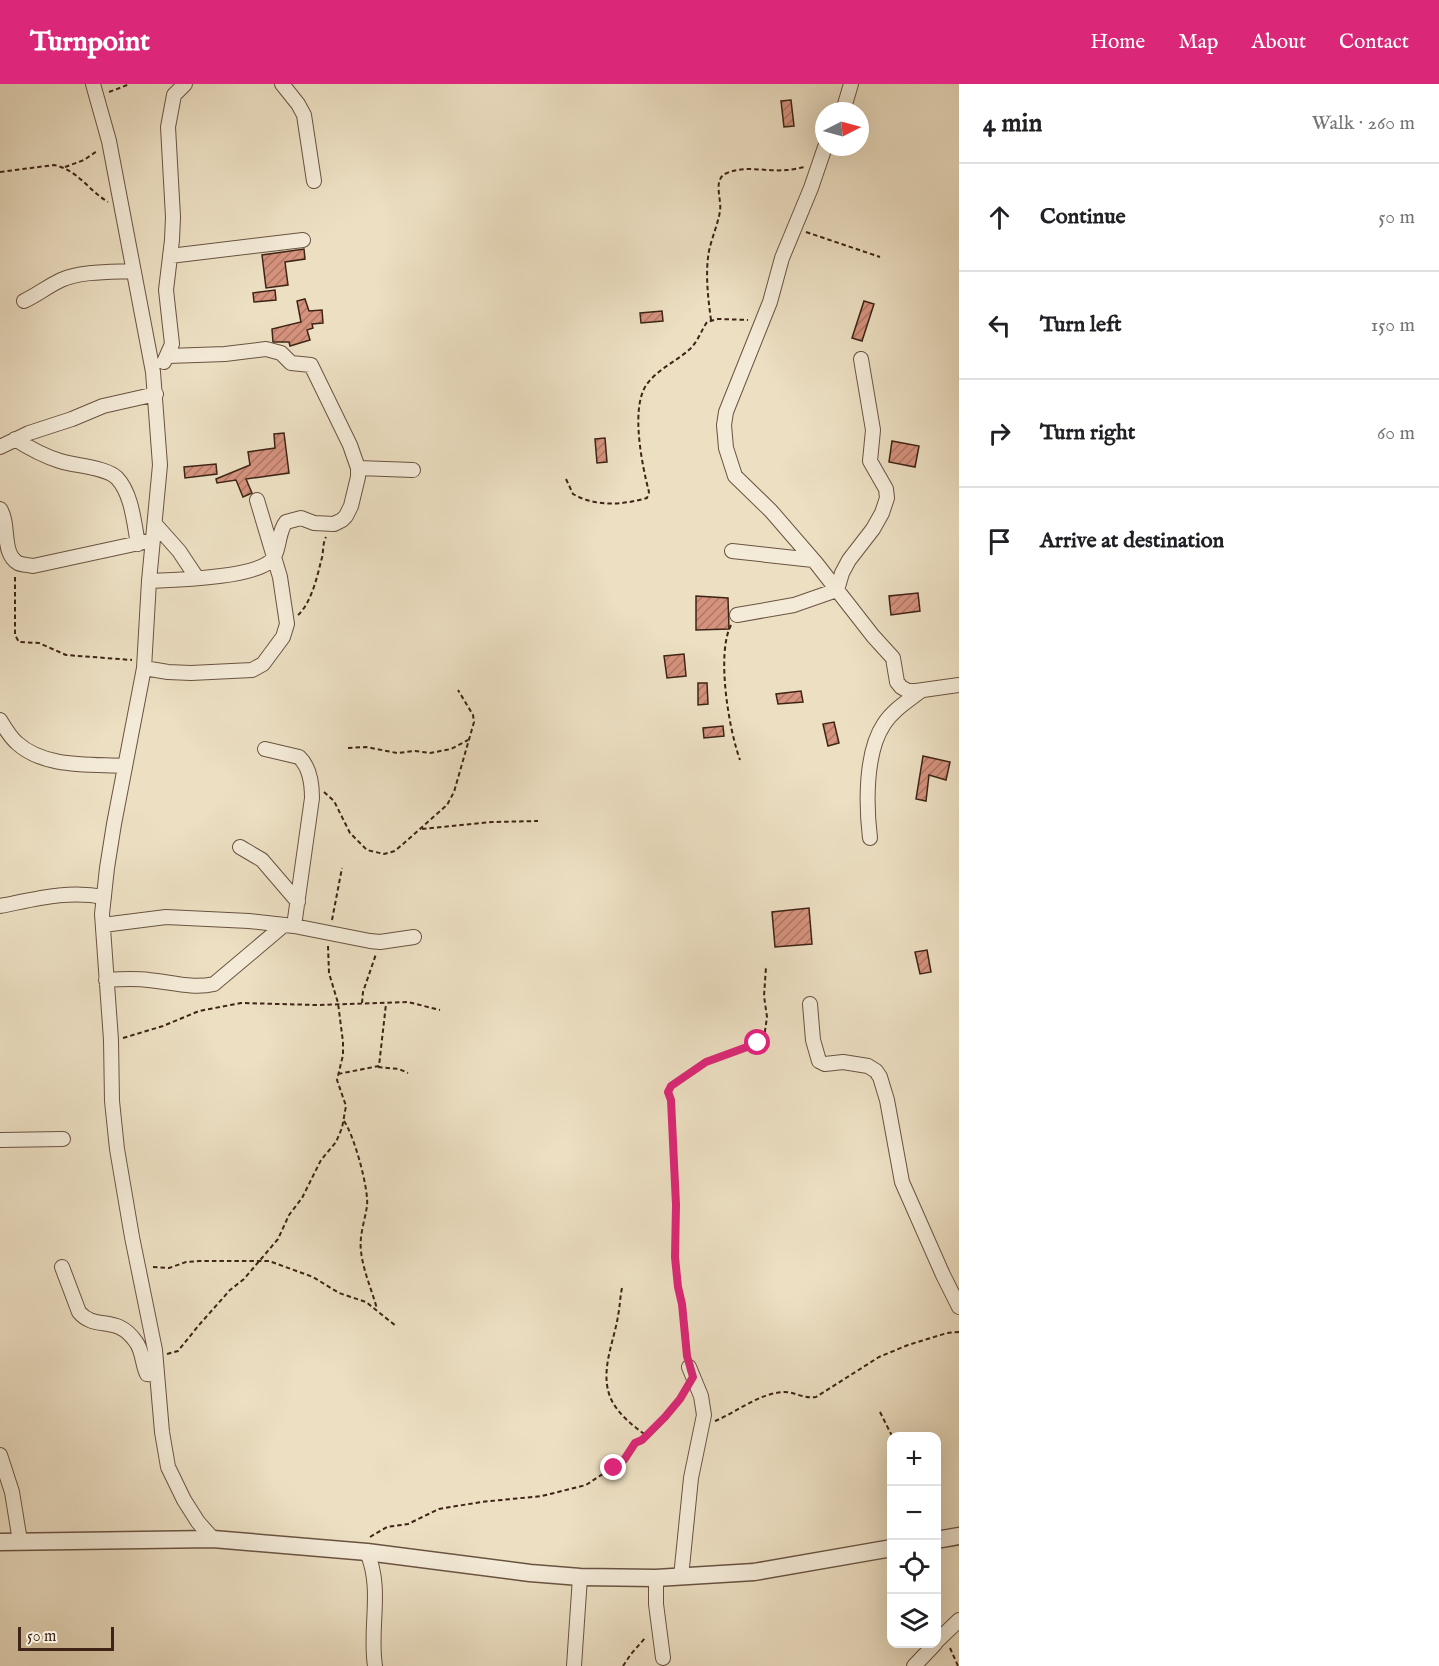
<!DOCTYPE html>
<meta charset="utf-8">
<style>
:root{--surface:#fff;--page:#f6f6f6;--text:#202124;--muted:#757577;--line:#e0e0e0;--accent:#db2777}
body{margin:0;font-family:"IM FELL English",serif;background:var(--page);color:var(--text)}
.controls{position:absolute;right:18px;bottom:18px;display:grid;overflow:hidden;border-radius:12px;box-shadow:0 6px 24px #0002}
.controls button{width:54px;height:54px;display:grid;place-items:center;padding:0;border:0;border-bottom:2px solid var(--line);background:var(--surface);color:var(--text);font:30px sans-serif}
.compass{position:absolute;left:815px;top:18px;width:54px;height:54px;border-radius:50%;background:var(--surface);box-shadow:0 6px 24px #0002;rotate:84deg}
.scale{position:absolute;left:18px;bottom:15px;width:96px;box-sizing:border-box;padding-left:6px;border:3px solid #3e2416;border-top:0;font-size:16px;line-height:21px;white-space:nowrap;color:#3e2416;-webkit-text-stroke:4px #f3ead7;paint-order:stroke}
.stop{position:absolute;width:18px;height:18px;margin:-14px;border:4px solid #db2777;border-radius:50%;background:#fff}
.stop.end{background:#db2777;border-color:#fff;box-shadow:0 2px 6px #0008}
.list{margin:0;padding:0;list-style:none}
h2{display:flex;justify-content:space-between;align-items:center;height:78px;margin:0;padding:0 24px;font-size:26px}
h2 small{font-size:20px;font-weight:400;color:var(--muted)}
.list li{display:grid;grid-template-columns:39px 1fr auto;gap:18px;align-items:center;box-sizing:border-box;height:108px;padding:0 24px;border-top:2px solid var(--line)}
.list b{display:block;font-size:22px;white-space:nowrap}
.list em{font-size:20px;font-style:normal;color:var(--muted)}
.icon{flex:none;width:33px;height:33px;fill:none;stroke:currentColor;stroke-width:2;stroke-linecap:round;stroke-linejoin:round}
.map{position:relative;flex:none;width:959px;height:1582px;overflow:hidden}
header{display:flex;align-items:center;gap:36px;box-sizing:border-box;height:84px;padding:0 30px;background:var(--accent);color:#fff}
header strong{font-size:28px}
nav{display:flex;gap:33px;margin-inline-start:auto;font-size:21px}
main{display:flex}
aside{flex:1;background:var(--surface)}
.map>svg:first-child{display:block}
.building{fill:url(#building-hatch);stroke:#3e2416;stroke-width:1.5}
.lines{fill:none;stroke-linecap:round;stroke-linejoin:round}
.minor-casing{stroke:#6a5341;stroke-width:16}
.tertiary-casing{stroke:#6a5341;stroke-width:19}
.path{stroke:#3e2416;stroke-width:2;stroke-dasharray:4.5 3;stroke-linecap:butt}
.minor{stroke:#f3ead7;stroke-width:14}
.tertiary{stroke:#f3ead7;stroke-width:16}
.route{stroke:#db2777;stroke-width:8}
</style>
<header>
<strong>Turnpoint</strong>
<nav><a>Home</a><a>Map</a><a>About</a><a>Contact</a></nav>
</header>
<main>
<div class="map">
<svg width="959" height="1582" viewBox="0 0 959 1582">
<defs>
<pattern id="building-hatch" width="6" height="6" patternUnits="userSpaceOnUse" patternTransform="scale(1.5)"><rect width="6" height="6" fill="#d5927d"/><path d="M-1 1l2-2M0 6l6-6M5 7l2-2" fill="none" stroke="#ae7765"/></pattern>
</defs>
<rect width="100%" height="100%" fill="#ecdfc2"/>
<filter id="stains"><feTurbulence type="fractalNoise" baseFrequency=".00333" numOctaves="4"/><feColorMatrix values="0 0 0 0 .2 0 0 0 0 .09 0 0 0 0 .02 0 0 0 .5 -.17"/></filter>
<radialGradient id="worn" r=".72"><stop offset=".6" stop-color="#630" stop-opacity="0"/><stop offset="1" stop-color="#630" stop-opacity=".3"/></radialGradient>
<!-- building -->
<path class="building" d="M791,16L794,42L784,43L781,17Z
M304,165L305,175L285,178L288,201L266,204L262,171Z
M275,206L276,216L254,218L253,209Z
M305,215L309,227L322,226L323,239L312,240L313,244L307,246L310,256L290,262L289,258H273L272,245L301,238L297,217Z
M864,217L874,220L862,257L852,254Z
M662,227L663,237L641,239L640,229Z
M284,349L289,389L246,395L252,409L243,413L236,396L217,399L216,395L250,381L248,368L275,364L274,350Z
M605,354L607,378L597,379L595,355Z
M892,357L919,362L915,383L889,378Z
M216,380L217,390L185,394L184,383Z
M918,509L920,527L891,531L889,512Z
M696,512L728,514L729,545L696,546Z
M684,570L686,592L667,594L664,572Z
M698,599H707L708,620L698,621Z
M801,607L803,618L778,620L776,610Z
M834,638L839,659L828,662L823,640Z
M723,642L724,652L704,654L703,644Z
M923,672L950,678L946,696L929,691L926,717L916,715Z
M809,824L812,860L775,863L772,828Z
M927,866L931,888L920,890L915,868Z"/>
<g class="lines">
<!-- minor casing -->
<g class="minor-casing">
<path id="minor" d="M93,0L109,57L153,288L160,381L149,497L144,584L114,740L107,784L102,830L111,956L112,1017L117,1065L132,1153L155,1266L162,1348L168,1383L184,1416L198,1438L213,1455
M282,0L298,20L304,31L314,97
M843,27L851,0
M825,63L811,104L782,174L770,218L726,328L724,341L726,364L735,392L771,427L816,479L873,552L893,574L897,598L901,603L908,607H916L959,601
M170,172L303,156
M24,217C37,211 48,202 61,196C80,187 113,188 133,187
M164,278L172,260L166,206L172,156L173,133L168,43L174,11L185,0
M15,355C29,364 44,372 60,377C75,382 106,383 117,394C132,410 134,439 138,460
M0,363L29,349L72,335L103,322L156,310
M358,384L413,386
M0,425C10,440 1,469 18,479C22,481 29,481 33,482L153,456
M155,440L179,467L197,494
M732,467L813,476
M149,497C172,496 262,494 274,473C280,462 278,448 286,438L301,434L314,439L334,440L342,436L346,432L351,422L358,393V384L350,361L311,281L291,279L281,269L266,265L225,270L168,272
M737,531L794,521L837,506L842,489L849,476L873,445L882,429L887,414L886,405L870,377L873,346L861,275
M144,584L168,588L191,589L252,586L263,580L283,553L287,540L280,493L257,416
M0,636C5,644 10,653 17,659C44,684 90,680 124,682
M265,665L299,673C310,683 312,700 312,714L294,842
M870,754C866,721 865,668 884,640C893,626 908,617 922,606
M240,763L262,776L298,818
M0,822C36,815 67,806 104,813
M103,841L166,833L249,837L294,842L370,857L380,858L414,853
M106,896C120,895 134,894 149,896C171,898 192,905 214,900L284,841
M810,920L813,956L819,977L825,980L843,978L868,982L876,987L880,993L887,1016L902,1098L943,1191L959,1223
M0,1056L63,1055
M62,1183L79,1228C96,1248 116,1229 136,1258C143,1267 142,1280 147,1290L157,1291
M0,1371L12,1408L20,1457
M367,1468C383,1506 369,1543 375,1582
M681,1493L691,1394L704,1331L701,1312L689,1283
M656,1494V1520L663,1574
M936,1558L959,1536
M574,1582L580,1493
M914,1582L935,1560"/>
</g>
<!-- tertiary casing -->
<g class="tertiary-casing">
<path id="tertiary" d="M936,1456L959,1452
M0,1458L213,1455L367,1468L530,1489L580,1493L656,1494L754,1488L892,1464"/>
</g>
<!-- path -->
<path class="path" d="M109,8L130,0
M65,83L84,76L97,67
M0,88L54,81C78,86 88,106 108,118
M806,148L880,173
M711,236C708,214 705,189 709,167C712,153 718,140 720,127C722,115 712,95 727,89C745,81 767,88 786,86C792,86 799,84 805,83
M566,395L573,410C596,423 622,421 647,414L649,408C642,381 630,323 647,300C658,285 677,277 690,265C698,257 701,247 707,238L718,235L748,236
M15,493V551L19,558L39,559L66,571L132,576
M298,531C311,519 317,494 321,477C324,469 322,461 326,453
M731,541C716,570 729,646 740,676
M348,664L366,663L397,669L415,667L430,669L451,665L468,656
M324,708L334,717L350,749L367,766L384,770L395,767L447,721L454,708L474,638L473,631L458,606
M422,745L492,738L538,737
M332,836L342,784
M362,919L363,908L376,870
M123,954L163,942L199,927L241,919L317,921L408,918L440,926
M378,983L399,985L408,989
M338,990L379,982L386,920
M344,1037C354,1051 369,1105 367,1122C365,1136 359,1152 361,1167C363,1187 372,1206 377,1225
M153,1183L169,1184L186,1178L199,1177H269L313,1193L339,1209L366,1218L396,1242
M622,1204C620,1213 620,1222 618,1232C614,1258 599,1288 611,1315C618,1330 633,1342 647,1352
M167,1270L178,1267L199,1241L230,1206L244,1195L278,1155L289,1131L302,1114L321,1076L336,1058L342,1044L346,1022L337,996L343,971V958L338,919L329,889L328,862
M687,1271L682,1220L678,1203L675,1173L676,1121L671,1016L668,1008L671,1002L706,978L738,967L758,959L764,954L767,933L764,912L766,883
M880,1328L892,1352
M715,1337C737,1328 759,1309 784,1308C795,1308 804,1315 816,1313L879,1273L908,1261L947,1249L959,1248
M370,1453L387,1443L408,1440L439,1425L481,1418L542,1412L586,1401L624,1376L635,1359L642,1356L665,1333L685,1308
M950,1564L958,1582
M623,1582L631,1570L646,1553"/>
<!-- minor -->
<use href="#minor" class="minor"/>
<!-- tertiary -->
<use href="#tertiary" class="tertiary"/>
</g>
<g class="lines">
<!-- route -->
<path class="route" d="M614,1384L624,1376L635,1359L642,1356L665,1333L680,1315L693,1293L687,1272L682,1220L678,1203L675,1173L676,1121L671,1016L668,1008L671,1002L706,978L758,959"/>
</g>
<rect width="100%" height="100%" filter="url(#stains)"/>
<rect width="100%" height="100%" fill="url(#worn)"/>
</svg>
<div class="controls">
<button>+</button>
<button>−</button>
<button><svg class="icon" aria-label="locate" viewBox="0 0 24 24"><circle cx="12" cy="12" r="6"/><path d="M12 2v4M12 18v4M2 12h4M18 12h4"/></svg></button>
<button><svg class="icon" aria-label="layers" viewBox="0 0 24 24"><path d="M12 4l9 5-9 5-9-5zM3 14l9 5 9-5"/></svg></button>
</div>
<svg class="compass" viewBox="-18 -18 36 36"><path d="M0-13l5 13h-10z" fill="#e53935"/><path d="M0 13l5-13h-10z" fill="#757577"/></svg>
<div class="scale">50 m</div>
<div class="stop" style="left:758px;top:959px"></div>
<div class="stop end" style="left:614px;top:1384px"></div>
</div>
<aside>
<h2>4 min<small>Walk · 260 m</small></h2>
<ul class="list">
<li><svg class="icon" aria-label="ahead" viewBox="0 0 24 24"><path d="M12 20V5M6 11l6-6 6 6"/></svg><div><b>Continue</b></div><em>50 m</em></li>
<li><svg class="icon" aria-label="left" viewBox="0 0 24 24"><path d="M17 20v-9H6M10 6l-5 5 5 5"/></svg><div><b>Turn left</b></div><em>150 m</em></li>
<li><svg class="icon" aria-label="right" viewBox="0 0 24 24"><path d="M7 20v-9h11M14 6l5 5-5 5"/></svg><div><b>Turn right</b></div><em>60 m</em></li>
<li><svg class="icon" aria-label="arrive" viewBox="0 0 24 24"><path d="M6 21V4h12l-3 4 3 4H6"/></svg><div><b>Arrive at destination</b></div></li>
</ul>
</aside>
</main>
